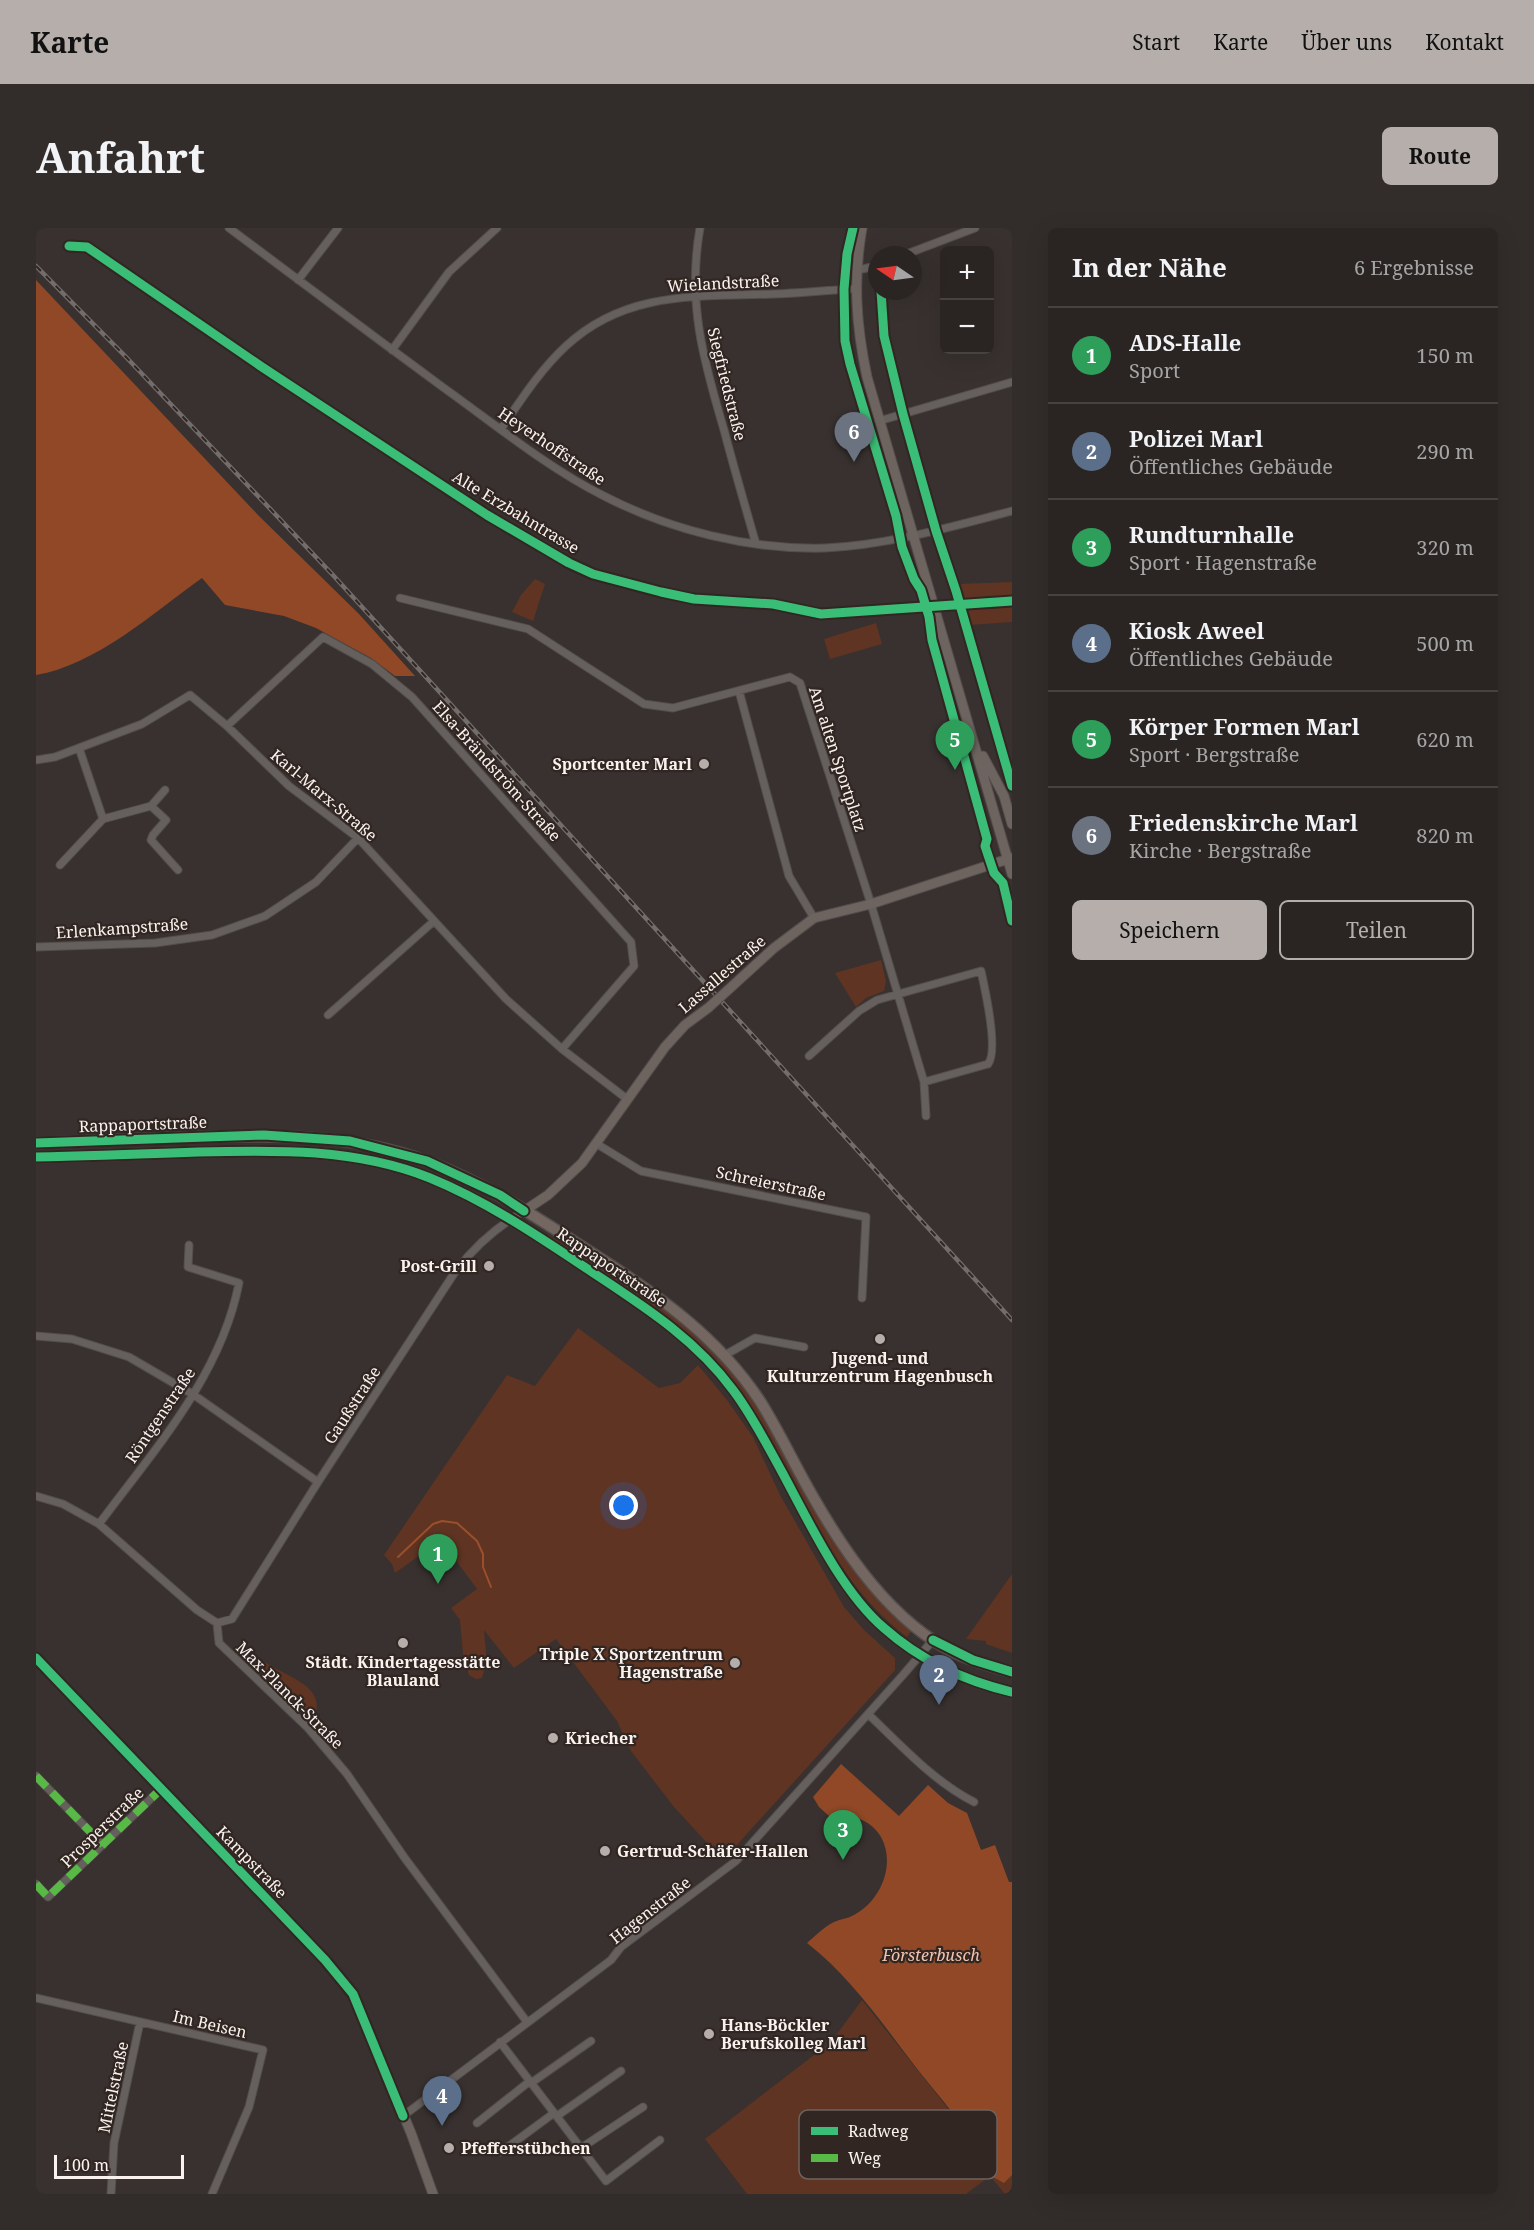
<!DOCTYPE html>
<html lang="de">
<meta charset="utf-8">
<style>
:root{--surface:#2a2523;--page:#322d2b;--text:#f1f3f6;--muted:#a5a5a6;--line:#464241;--accent:#b5aeab}
body{margin:0;font-family:"Noto Serif",serif;background:var(--page);color:var(--text)}
.controls{position:absolute;right:18px;top:18px;display:grid;overflow:hidden;border-radius:9px;box-shadow:0 6px 24px #0002}
.controls button{width:54px;height:54px;display:grid;place-items:center;padding:0;border:0;border-bottom:2px solid var(--line);background:var(--surface);color:var(--text);font:30px sans-serif}
.compass{position:absolute;left:832px;top:18px;width:54px;height:54px;border-radius:50%;background:var(--surface);box-shadow:0 6px 24px #0002;rotate:283deg}
.scale{position:absolute;left:18px;bottom:15px;width:130px;box-sizing:border-box;padding-left:6px;border:3px solid #f9f2ee;border-top:0;font-size:16px;line-height:21px;white-space:nowrap;color:#f9f2ee;-webkit-text-stroke:4px #312621;paint-order:stroke}
.you{position:absolute;left:588px;top:1278px;width:21px;height:21px;margin:-15px;border:4px solid #fff;border-radius:50%;background:#1a73e8;box-shadow:0 0 0 9px #1a73e833}
.badge{display:grid;place-items:center;width:39px;height:39px;border-radius:50%;background:var(--accent);color:#fff;font-size:20px;font-weight:700}
.pin{position:absolute;translate:-50% -50px;filter:drop-shadow(0 2px 3px #0008)}
.pin::after{content:'';position:absolute;top:32px;width:21px;height:18px;background:inherit;clip-path:polygon(0 0,100% 0,50% 100%)}
.list{margin:0;padding:0;list-style:none}
h2{display:flex;justify-content:space-between;align-items:center;height:78px;margin:0;padding:0 24px;font-size:26px}
h2 small{font-size:20px;font-weight:400;color:var(--muted)}
.list li{display:grid;grid-template-columns:39px 1fr auto;gap:18px;align-items:center;box-sizing:border-box;height:96px;padding:0 24px;border-top:2px solid var(--line)}
.list b{display:block;font-size:22px;white-space:nowrap}
.list p{margin:0;font-size:20px;white-space:nowrap;color:var(--muted)}
.list em{font-size:20px;font-style:normal;color:var(--muted)}
.actions{display:flex;gap:12px;padding:18px 24px}
.actions a{flex:1;padding:14px 0;border:2px solid var(--accent);border-radius:9px;text-align:center;font-size:21px;color:var(--accent)}
.actions .main{background:var(--accent);color:#111}
.map{position:relative;flex:none;width:976px;height:1966px;overflow:hidden;border-radius:9px}
header{display:flex;align-items:center;gap:36px;box-sizing:border-box;height:84px;padding:0 30px;background:var(--accent);color:#111}
header strong{font-size:28px}
nav{display:flex;gap:33px;margin-inline-start:auto;font-size:21px}
.intro{display:flex;align-items:center;justify-content:space-between;box-sizing:border-box;height:144px;padding:0 36px}
h1{margin:0;font-size:42px}
.button{padding:15px 27px;border-radius:9px;background:var(--accent);color:#111;font-size:21px;font-weight:700}
main{display:flex;gap:36px;padding:0 36px}
aside{flex:1;background:var(--surface);border-radius:9px;box-shadow:0 6px 24px #0002}
.map>svg:first-child{display:block}
.green{fill:#5f3422}
.forest{fill:#904826}
.lines{fill:none;stroke-linecap:round;stroke-linejoin:round}
.stream{stroke:#9b4f2b;stroke-width:2}
.street-casing{stroke:#534d4b;stroke-width:9}
.secondary-casing{stroke:#534d4b;stroke-width:11}
.primary-casing{stroke:#534d4b;stroke-width:13}
.street{stroke:#65605e;stroke-width:7}
.secondary{stroke:#6d645f;stroke-width:9}
.primary{stroke:#746761;stroke-width:10}
.rail-casing{stroke:#726d6b;stroke-width:4.5}
.rail{stroke:#312621;stroke-width:2;stroke-dasharray:7;stroke-linecap:butt}
.secondary-bridge-casing{stroke:#534d4b;stroke-width:11;stroke-linecap:butt}
.secondary-bridge{stroke:#6d645f;stroke-width:9}
.quiet{stroke:#58b947;stroke-width:8;stroke-dasharray:15 8;stroke-linecap:butt}
.cycleway-casing{stroke:#312621;stroke-width:13}
.cycleway{stroke:#3abd76;stroke-width:9}
.poi-dot{fill:#b5aeab;stroke:#312621;stroke-width:2}
.labels{text-anchor:middle;dominant-baseline:central;stroke-width:4.5;stroke-linejoin:round;paint-order:stroke}
.street-label{font-size:16px;fill:#f9f2ee;stroke:#312621}
.poi-label{font-size:16px;font-weight:bold;fill:#f9f2ee;stroke:#312621;text-anchor:start}
.park-label{font-size:16px;font-style:italic;fill:#f2c3af;stroke:#312621}
.key{fill:#312621;stroke:#6d635e;stroke-width:1.5}
.key-label{font-size:16px;fill:#f9f2ee}
</style>
<header>
<strong>Karte</strong>
<nav><a>Start</a><a>Karte</a><a>Über uns</a><a>Kontakt</a></nav>
</header>
<div class="intro"><h1>Anfahrt</h1><a class="button">Route</a></div>
<main>
<div class="map">
<svg width="976" height="1966" viewBox="0 0 976 1966">
<rect width="100%" height="100%" fill="#38312f"/>
<!-- green -->
<path class="green" d="M499,351L509,356L497,393L476,384L485,367Z
M976,354V394L933,397L921,356Z
M840,395L846,416L794,431L788,411Z
M845,732L850,753L848,763L830,770L820,779L799,745Z
M513,1007C579,1050 652,1086 701,1150C738,1199 762,1258 795,1310C818,1345 845,1375 876,1402L871,1409C843,1388 822,1363 802,1334L722,1190L700,1156L678,1130L630,1088L512,1009Z
M542,1100L623,1160L644,1155L662,1137L691,1172L717,1209L744,1267L808,1379L828,1402L859,1430V1442L701,1617L685,1630L638,1579L595,1523L581,1493L520,1411L478,1440L448,1402L451,1434L446,1450L440,1451L433,1447L427,1426L424,1392L415,1380L441,1361L405,1312L359,1345L356,1336L348,1327L471,1147L499,1158Z
M976,1346V1425L950,1416V1413L930,1411Z
M229,1434C249,1449 296,1458 276,1494L221,1441Z
M826,1772L917,1887L949,1934L955,1948L976,1946V1966H969L954,1948L930,1966H711L669,1911L795,1814Z"/>
<!-- forest -->
<path class="forest" d="M0,52L223,288L323,386L379,448H359L335,430L280,400L248,388L189,377L166,350C117,385 60,437 0,447Z
M805,1536L863,1588L892,1557L912,1575L931,1585L945,1622L959,1617L973,1654H976V1947L968,1955L955,1948C940,1909 908,1875 882,1842C848,1798 815,1749 771,1715C779,1708 787,1700 796,1695C803,1691 811,1691 818,1687C845,1673 860,1636 845,1609C833,1589 813,1587 793,1588L783,1579L777,1569Z"/>
<g class="lines">
<!-- stream -->
<path class="stream" d="M362,1329L397,1296L406,1293L421,1295L441,1313L447,1326V1339L455,1359"/>
<!-- street casing -->
<g class="street-casing">
<path id="street" d="M193,0C264,53 336,107 408,160C457,195 512,240 566,267C633,302 713,322 789,320C853,317 914,299 976,283
M664,0C651,74 667,131 688,202C698,240 709,278 720,316
M868,27L939,0
M821,42L841,38
M262,52L302,0
M356,122L413,44L461,0
M843,193L976,154
M465,201C485,172 504,142 530,118C590,62 662,69 738,66C765,65 793,62 820,61
M364,370L492,401L608,476L637,480L754,449L764,455L835,676L888,854L890,888
M703,463L753,648L778,690
M191,498L287,409L336,436L376,469L595,714L598,738L526,821
M0,532L19,529L106,496L154,467L191,498L253,558L322,610L470,771L526,821L591,871
M115,578L130,592L117,607L115,612L142,642
M67,591L115,578L129,562
M24,637L67,591L43,520
M0,719L119,715L176,707L229,688L280,654L322,610
M292,787L398,693
M773,828L823,783L841,772L945,743C949,761 963,823 952,836L888,854
M561,916L605,943L830,989L826,1070
M0,1108L36,1111L93,1129L158,1167L282,1254
M689,1127L719,1110L768,1119
M0,1268L27,1276L63,1296L161,1382L181,1395
M63,1296C118,1222 185,1148 203,1055L152,1039L153,1017
M181,1395L196,1391L282,1254L419,1044C438,1019 460,999 488,983
M181,1395L183,1415L272,1500L311,1546L368,1629L491,1794
M832,1486C866,1518 897,1553 938,1574
M0,1548L67,1617
M0,1656L12,1669L125,1561
M0,1770L227,1822L213,1879L176,1966
M464,1814L570,1953L624,1912
M495,1855L555,1813
M367,1888L575,1732L585,1719L700,1633L867,1447L897,1412
M521,1888L585,1843
M441,1895L494,1853
M545,1920L607,1879
M465,1924L518,1885
M75,1966L78,1915L104,1794"/>
</g>
<!-- secondary casing -->
<g class="secondary-casing">
<path id="secondary" d="M826,0C817,52 820,97 831,149L976,646
M947,528L968,568L976,596
M692,762L738,720L778,690L835,676L975,630
M488,983L512,967L546,935L629,819L649,797L672,780
M0,1430L289,1732L317,1766L375,1905L397,1966"/>
</g>
<!-- primary casing -->
<g class="primary-casing">
<path id="primary" d="M0,915C52,913 104,911 156,909C236,907 316,905 393,934C452,956 506,993 559,1027C623,1068 682,1109 724,1173C743,1203 758,1236 776,1267C810,1327 856,1394 919,1425C937,1433 957,1439 976,1444
M0,929C54,928 108,926 162,924C240,922 320,920 394,950C450,973 499,1006 550,1040C604,1076 658,1109 697,1162C716,1187 731,1217 746,1244C773,1294 805,1363 848,1400C884,1432 929,1453 976,1464"/>
</g>
<!-- street -->
<use href="#street" class="street"/>
<!-- secondary -->
<use href="#secondary" class="secondary"/>
<!-- primary -->
<use href="#primary" class="primary"/>
<!-- rail casing -->
<g class="rail-casing">
<path id="rail" d="M0,38L90,129L296,346L976,1092"/>
</g>
<!-- rail -->
<use href="#rail" class="rail"/>
<!-- secondary-bridge casing -->
<g class="secondary-bridge-casing">
<path id="secondary-bridge" d="M672,780L692,762"/>
</g>
<!-- secondary-bridge -->
<use href="#secondary-bridge" class="secondary-bridge"/>
<!-- quiet -->
<path class="quiet" d="M0,1548L67,1617
M0,1656L12,1669L125,1561"/>
<!-- cycleway casing -->
<g class="cycleway-casing">
<path id="cycleway" d="M817,0L811,26L808,61L809,113L814,136L860,288L866,319L878,351L885,362L893,389L896,412L951,611L949,618L958,645L967,655L976,693
M33,18L51,19L226,139L451,287L533,335L557,346L625,364L658,371L737,376L785,386L976,373
M845,63L848,108L867,186L900,303L920,363L976,558
M0,915L228,907L314,913L391,933L464,967L488,983
M0,929C54,928 108,926 162,924C240,922 320,920 394,950C450,973 499,1006 550,1040C604,1076 658,1109 697,1162C716,1187 731,1217 746,1244C773,1294 805,1363 848,1400C884,1432 929,1453 976,1464
M897,1412L937,1432L976,1444
M0,1430L289,1732L317,1766L367,1888"/>
</g>
<!-- cycleway -->
<use href="#cycleway" class="cycleway"/>
</g>
<!-- markers -->
<g class="poi-dot">
<circle cx="668" cy="536" r="6"/>
<circle cx="453" cy="1038" r="6"/>
<circle cx="844" cy="1111" r="6"/>
<circle cx="367" cy="1415" r="6"/>
<circle cx="699" cy="1435" r="6"/>
<circle cx="517" cy="1510" r="6"/>
<circle cx="569" cy="1623" r="6"/>
<circle cx="673" cy="1806" r="6"/>
<circle cx="413" cy="1920" r="6"/>
</g>
<g class="labels">
<!-- street labels -->
<g class="street-label">
<text transform="translate(687 55) rotate(-3)">Wielandstraße</text>
<text transform="translate(691 156) rotate(76)">Siegfriedstraße</text>
<text transform="translate(516 218) rotate(34)">Heyerhoffstraße</text>
<text transform="translate(480 284) rotate(31)">Alte Erzbahntrasse</text>
<text transform="translate(802 531) rotate(72)">Am alten Sportplatz</text>
<text transform="translate(461 543) rotate(48)">Elsa-Brändström-Straße</text>
<text transform="translate(288 567) rotate(40)">Karl-Marx-Straße</text>
<text transform="translate(86 700) rotate(-4)">Erlenkampstraße</text>
<text transform="translate(686 746) rotate(-41)">Lassallestraße</text>
<text transform="translate(107 896) rotate(-2)">Rappaportstraße</text>
<text transform="translate(735 955) rotate(12)">Schreierstraße</text>
<text transform="translate(576 1039) rotate(34)">Rappaportstraße</text>
<text transform="translate(316 1177) rotate(-57)">Gaußstraße</text>
<text transform="translate(124 1187) rotate(-56)">Röntgenstraße</text>
<text transform="translate(254 1467) rotate(45)">Max-Planck-Straße</text>
<text transform="translate(66 1599) rotate(-44)">Prosperstraße</text>
<text transform="translate(216 1634) rotate(46)">Kampstraße</text>
<text transform="translate(614 1682) rotate(-38)">Hagenstraße</text>
<text transform="translate(174 1796) rotate(13)">Im Beisen</text>
<text transform="translate(77 1859) rotate(-78)">Mittelstraße</text>
</g>
<!-- poi labels -->
<g class="poi-label">
<text x="656" y="536" text-anchor="end">Sportcenter Marl</text>
<text x="441" y="1038" text-anchor="end">Post-Grill</text>
<text x="844" y="1130" text-anchor="middle">Jugend- und<tspan x="844" dy="18">Kulturzentrum Hagenbusch</tspan></text>
<text x="687" y="1426" text-anchor="end">Triple X Sportzentrum<tspan x="687" dy="18">Hagenstraße</tspan></text>
<text x="367" y="1434" text-anchor="middle">Städt. Kindertagesstätte<tspan x="367" dy="18">Blauland</tspan></text>
<text x="529" y="1510">Kriecher</text>
<text x="581" y="1623">Gertrud-Schäfer-Hallen</text>
<text x="685" y="1797">Hans-Böckler<tspan x="685" dy="18">Berufskolleg Marl</tspan></text>
<text x="425" y="1920">Pfefferstübchen</text>
</g>
<!-- park labels -->
<g class="park-label">
<text x="895" y="1727">Försterbusch</text>
</g>
</g>
<!-- legend -->
<rect x="763" y="1882" width="198" height="69" rx="9" class="key"/>
<rect x="775" y="1899" width="27" height="8" fill="#3abd76"/>
<rect x="775" y="1926" width="27" height="8" fill="#58b947"/>
<g class="key-label">
<text x="812" y="1909">Radweg</text>
<text x="812" y="1936">Weg</text>
</g>
</svg>
<div class="controls">
<button>+</button>
<button>−</button>
</div>
<svg class="compass" viewBox="-18 -18 36 36"><path d="M0-13l5 13h-10z" fill="#e53935"/><path d="M0 13l5-13h-10z" fill="#a5a5a6"/></svg>
<div class="scale">100 m</div>
<div class="you"></div>
<div class="pin badge" style="left:402px;top:1356px;background:#2e9e5b">1</div>
<div class="pin badge" style="left:903px;top:1477px;background:#5c6f8a">2</div>
<div class="pin badge" style="left:807px;top:1632px;background:#2e9e5b">3</div>
<div class="pin badge" style="left:406px;top:1898px;background:#5c6f8a">4</div>
<div class="pin badge" style="left:919px;top:542px;background:#2e9e5b">5</div>
<div class="pin badge" style="left:818px;top:234px;background:#6b7280">6</div>
</div>
<aside>
<h2>In der Nähe<small>6 Ergebnisse</small></h2>
<ul class="list">
<li><span class="badge" style="background:#2e9e5b">1</span><div><b>ADS-Halle</b><p>Sport</p></div><em>150 m</em></li>
<li><span class="badge" style="background:#5c6f8a">2</span><div><b>Polizei Marl</b><p>Öffentliches Gebäude</p></div><em>290 m</em></li>
<li><span class="badge" style="background:#2e9e5b">3</span><div><b>Rundturnhalle</b><p>Sport · Hagenstraße</p></div><em>320 m</em></li>
<li><span class="badge" style="background:#5c6f8a">4</span><div><b>Kiosk Aweel</b><p>Öffentliches Gebäude</p></div><em>500 m</em></li>
<li><span class="badge" style="background:#2e9e5b">5</span><div><b>Körper Formen Marl</b><p>Sport · Bergstraße</p></div><em>620 m</em></li>
<li><span class="badge" style="background:#6b7280">6</span><div><b>Friedenskirche Marl</b><p>Kirche · Bergstraße</p></div><em>820 m</em></li>
</ul>
<div class="actions"><a class="main">Speichern</a><a>Teilen</a></div>
</aside>
</main>
